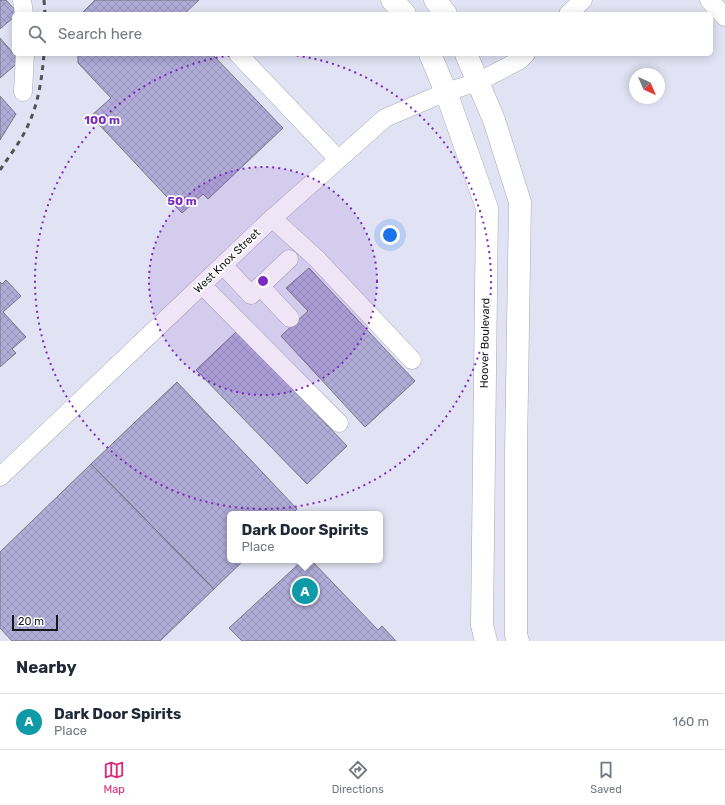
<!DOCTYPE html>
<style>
:root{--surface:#fff;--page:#f6f6f7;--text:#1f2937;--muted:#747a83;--line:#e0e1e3;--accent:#db2777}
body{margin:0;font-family:Rubik,sans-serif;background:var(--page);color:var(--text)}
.compass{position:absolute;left:629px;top:68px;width:36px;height:36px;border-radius:50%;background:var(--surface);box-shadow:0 2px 10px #0003;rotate:136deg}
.scale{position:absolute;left:12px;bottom:10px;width:46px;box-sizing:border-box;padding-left:4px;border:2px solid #17171a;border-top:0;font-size:11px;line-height:14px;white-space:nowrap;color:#17171a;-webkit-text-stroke:3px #fff;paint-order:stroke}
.you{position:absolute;left:390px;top:235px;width:14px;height:14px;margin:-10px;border:3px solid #fff;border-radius:50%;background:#1a73e8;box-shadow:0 0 0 6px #1a73e833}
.badge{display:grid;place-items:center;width:26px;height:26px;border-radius:50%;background:var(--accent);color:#fff;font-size:13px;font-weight:700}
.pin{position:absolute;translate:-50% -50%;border:2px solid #fff;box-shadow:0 1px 4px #0006}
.popup{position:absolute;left:227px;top:511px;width:156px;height:52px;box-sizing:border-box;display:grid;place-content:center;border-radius:6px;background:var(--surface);filter:drop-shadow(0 1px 3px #0005);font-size:13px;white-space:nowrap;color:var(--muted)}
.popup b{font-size:15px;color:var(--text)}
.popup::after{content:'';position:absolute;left:50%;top:100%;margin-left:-8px;border:8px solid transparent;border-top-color:var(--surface)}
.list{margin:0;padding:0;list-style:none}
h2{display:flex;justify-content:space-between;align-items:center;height:52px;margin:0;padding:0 16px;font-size:17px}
h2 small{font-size:13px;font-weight:400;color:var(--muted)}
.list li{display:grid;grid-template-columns:26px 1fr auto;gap:12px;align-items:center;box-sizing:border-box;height:56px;padding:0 16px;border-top:1px solid var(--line)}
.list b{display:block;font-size:15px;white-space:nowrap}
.list p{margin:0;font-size:13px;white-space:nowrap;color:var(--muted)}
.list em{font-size:13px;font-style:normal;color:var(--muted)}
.icon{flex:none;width:22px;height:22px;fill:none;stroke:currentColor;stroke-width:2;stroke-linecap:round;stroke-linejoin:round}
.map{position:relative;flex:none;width:725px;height:641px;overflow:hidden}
.search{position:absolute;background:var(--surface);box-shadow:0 2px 10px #0003;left:12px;right:12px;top:12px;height:44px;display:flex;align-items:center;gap:10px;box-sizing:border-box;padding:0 14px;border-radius:6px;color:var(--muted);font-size:15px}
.sheet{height:108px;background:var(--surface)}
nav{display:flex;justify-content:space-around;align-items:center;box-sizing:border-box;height:56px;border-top:1px solid var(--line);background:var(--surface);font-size:11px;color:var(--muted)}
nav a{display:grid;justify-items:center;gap:2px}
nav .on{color:var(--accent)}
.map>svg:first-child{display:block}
.built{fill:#e1e3f4;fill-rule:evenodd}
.building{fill:url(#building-cross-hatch);stroke:#787781}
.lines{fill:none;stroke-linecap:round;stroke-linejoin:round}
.minor-casing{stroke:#a8a9b3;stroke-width:19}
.major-casing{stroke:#a8a9b3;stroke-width:23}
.minor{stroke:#fff;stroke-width:18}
.major{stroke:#fff;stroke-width:22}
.rail{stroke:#535358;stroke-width:3;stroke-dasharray:5 5;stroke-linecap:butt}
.ring{fill:none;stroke:#7b2cbf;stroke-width:2;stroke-dasharray:2 4}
.labels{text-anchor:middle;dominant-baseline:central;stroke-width:3.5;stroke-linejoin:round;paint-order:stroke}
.street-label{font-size:11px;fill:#17171a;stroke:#fff}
.centre{fill:#7b2cbf;stroke:#fff;stroke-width:2}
.ring-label{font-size:12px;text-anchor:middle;font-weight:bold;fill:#7b2cbf;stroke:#fff;stroke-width:3.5;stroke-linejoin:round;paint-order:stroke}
</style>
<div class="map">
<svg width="725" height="641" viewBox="0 0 725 641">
<defs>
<pattern id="building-cross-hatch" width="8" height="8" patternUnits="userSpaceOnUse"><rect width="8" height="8" fill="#b0abd7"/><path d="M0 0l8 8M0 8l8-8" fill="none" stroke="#9792b8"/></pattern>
</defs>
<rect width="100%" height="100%" fill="#eeeffa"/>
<!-- built -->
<path class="built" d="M0,0H725V641H0ZM14,14H711V54H14ZM635,74H659V98H635ZM230,514H380V560H230Z"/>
<!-- building -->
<path class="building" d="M0,0H6L18,13L14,14V17L0,29Z
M95,0H199L184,14H81Z
M0,38L20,61L0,78Z
M78,54H212L283,128L208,199L203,194L182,213L91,116L111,98L78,63Z
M0,96L16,114L0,140Z
M309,268L415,381L365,427L281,336L308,311L286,288Z
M6,280L21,296L3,312L26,337L12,349L16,353L0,367V282L2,284Z
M237,331L347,446L307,484L196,370Z
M177,382L297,509L292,514H230V560H244L214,589L91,464Z
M91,464L214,589L160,641H12L0,628V552Z
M303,560H311L378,630L382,626L396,641H242L229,628Z"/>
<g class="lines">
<!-- minor casing -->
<g class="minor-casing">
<path id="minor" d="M22,0L24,14
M709,0L725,17
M568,14L583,0
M238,54L338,159
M23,92L25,54
M272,218L317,259L412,360
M223,265L251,295L289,259
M202,285L339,423
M260,286L290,318
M0,477L266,224L385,118L446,92L478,82L520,60L526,54"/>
</g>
<!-- major casing -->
<g class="major-casing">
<path id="major" d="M392,0L405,14
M435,0L446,14
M430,54L446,92L487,208L482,625L486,641
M466,54L494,120L520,202L516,451V635L518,641"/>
</g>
<!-- minor -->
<use href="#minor" class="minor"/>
<!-- major -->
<use href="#major" class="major"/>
<!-- rail -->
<path class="rail" d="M44,0L45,14
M0,170C10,155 22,140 29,123C39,101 42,77 44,54"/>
</g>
<!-- distance rings -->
<circle cx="263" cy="281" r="114" fill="#7b2cbf" fill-opacity=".12"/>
<g class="ring">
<circle cx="263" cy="281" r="114"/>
<path d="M285 54A228 228 0 1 1 241 54"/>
</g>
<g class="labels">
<!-- street labels -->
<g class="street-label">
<text transform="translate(227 261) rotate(-44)">West Knox Street</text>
<text transform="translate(485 343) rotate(-89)">Hoover Boulevard</text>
</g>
</g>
<circle cx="263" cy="281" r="6" class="centre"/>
<g class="ring-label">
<text x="102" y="124">100 m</text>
<text x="182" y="205">50 m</text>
</g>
</svg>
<svg class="compass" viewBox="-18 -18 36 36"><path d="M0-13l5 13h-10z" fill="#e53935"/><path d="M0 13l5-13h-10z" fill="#747a83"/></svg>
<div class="scale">20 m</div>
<div class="you"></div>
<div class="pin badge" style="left:305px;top:591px;background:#0f9aa8">A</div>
<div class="popup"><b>Dark Door Spirits</b>Place</div>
<div class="search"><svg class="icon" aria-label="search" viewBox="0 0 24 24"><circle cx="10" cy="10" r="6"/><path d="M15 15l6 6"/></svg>Search here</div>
</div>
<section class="sheet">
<h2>Nearby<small></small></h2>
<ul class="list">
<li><span class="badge" style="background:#0f9aa8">A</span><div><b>Dark Door Spirits</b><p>Place</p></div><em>160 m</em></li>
</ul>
</section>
<nav>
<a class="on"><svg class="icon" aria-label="map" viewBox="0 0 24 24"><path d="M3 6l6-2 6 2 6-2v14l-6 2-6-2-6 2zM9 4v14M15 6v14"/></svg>Map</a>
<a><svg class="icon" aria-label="directions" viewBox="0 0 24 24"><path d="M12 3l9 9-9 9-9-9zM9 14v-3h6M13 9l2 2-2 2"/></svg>Directions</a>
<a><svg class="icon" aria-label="saved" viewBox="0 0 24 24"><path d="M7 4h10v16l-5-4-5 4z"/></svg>Saved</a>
</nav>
